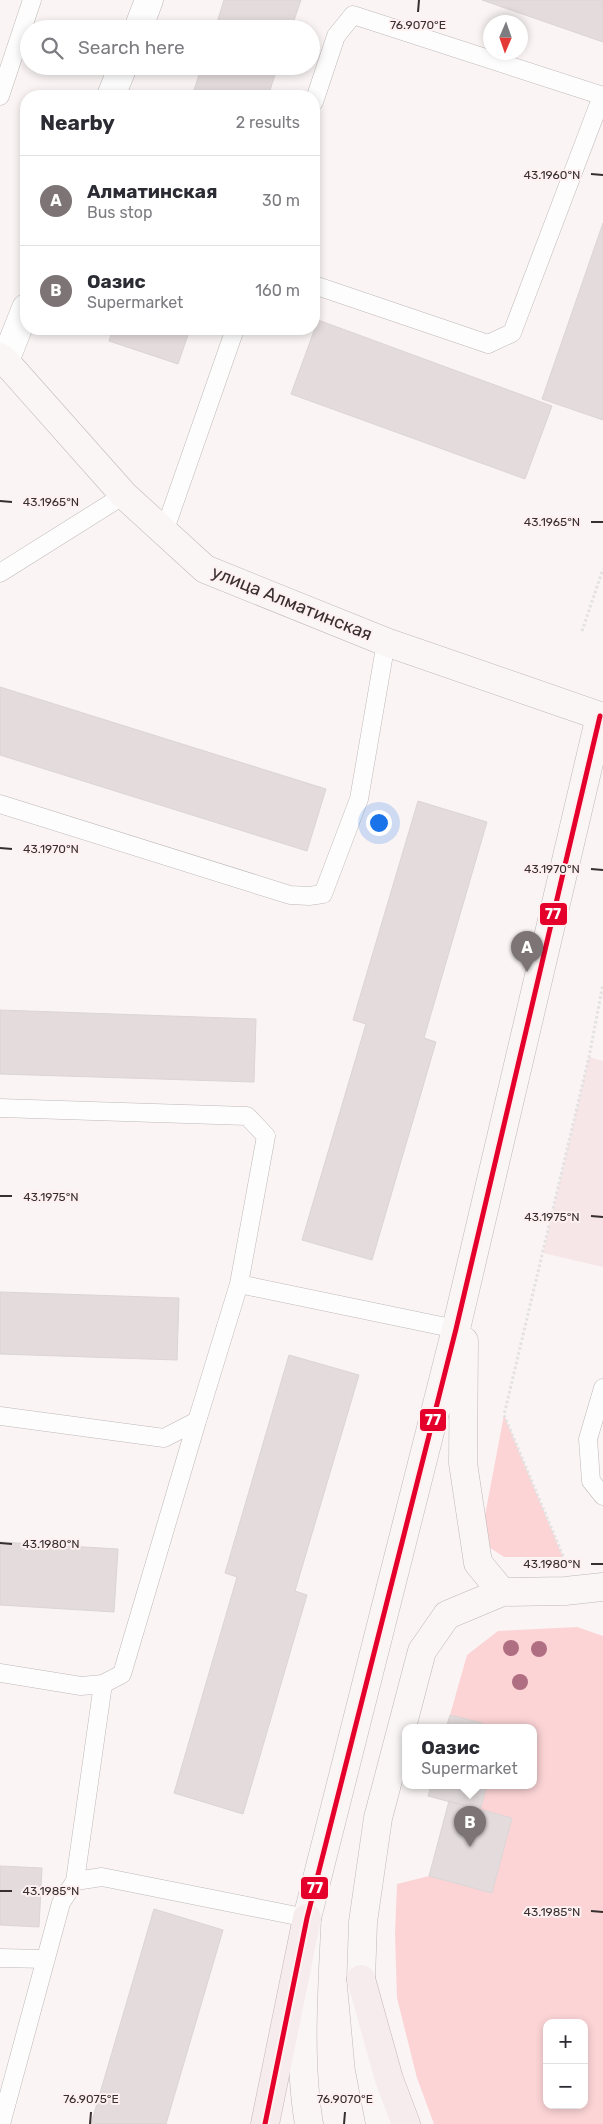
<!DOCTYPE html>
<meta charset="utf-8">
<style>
:root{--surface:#fff;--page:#f2f2f3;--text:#2b2b33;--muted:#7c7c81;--line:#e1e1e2;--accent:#7c7475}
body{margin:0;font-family:Rubik,sans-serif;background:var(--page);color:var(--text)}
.controls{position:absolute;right:15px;bottom:15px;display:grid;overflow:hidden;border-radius:10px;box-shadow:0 2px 8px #0003}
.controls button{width:45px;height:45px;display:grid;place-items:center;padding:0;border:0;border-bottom:1px solid var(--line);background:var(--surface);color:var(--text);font:25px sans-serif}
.compass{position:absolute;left:483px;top:15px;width:45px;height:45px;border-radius:50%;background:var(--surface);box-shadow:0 2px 8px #0003;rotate:182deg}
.you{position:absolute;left:378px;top:822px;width:18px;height:18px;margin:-12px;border:4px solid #fff;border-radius:50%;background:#1a73e8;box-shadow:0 0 0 8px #1a73e833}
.badge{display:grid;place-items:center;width:32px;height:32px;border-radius:50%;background:var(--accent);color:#fff;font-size:16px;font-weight:700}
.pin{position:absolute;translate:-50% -41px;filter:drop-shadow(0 1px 2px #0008)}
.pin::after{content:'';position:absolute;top:26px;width:18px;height:15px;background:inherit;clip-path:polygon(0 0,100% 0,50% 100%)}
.popup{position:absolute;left:402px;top:1724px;width:135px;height:65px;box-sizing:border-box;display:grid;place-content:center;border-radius:10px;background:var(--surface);filter:drop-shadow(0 1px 4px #0005);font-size:16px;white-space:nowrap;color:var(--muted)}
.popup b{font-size:19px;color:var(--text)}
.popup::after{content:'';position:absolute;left:50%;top:100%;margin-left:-10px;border:10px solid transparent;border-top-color:var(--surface)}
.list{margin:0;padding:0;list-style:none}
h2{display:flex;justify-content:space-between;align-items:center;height:65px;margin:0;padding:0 20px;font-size:21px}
h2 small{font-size:16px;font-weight:400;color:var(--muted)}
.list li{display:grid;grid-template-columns:32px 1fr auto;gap:15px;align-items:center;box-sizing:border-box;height:90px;padding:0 20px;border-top:1px solid var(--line)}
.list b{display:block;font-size:19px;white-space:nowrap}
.list p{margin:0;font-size:16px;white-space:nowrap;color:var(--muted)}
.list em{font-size:16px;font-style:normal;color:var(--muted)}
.icon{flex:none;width:28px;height:28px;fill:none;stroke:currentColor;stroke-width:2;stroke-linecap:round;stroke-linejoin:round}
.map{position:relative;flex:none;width:603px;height:2124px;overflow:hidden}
.search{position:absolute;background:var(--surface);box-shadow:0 2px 8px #0003;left:20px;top:20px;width:300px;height:55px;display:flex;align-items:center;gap:12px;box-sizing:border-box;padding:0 18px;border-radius:28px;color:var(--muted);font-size:19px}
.panel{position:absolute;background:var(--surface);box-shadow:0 2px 8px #0003;left:20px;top:90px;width:300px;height:245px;border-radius:20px}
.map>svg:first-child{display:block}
.built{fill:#f7e6e7}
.green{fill:#fcd4d6;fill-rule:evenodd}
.building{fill:#e3dbdc;stroke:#dcd5d5}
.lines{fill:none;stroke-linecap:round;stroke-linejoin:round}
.lane-casing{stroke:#bfb8b8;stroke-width:19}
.street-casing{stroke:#bfb8b8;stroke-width:29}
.secondary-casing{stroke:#bfb8b8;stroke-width:29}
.primary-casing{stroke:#c7b5b7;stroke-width:29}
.path{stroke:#e3e1e1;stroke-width:3;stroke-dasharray:2.5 2.5;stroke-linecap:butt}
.lane{stroke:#fefdfd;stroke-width:18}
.street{stroke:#fefdfd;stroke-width:28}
.secondary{stroke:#faf6f6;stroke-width:28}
.primary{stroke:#f6eced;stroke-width:28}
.bus-1-casing{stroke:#fef0f0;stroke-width:9}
.bus-1{stroke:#e4002b;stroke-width:5}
.tree{fill:#b06e82}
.ticks{fill:none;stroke:#382f30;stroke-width:2}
.labels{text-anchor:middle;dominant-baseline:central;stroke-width:4;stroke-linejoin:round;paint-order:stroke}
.street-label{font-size:18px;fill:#382f30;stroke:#fef0f0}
.ticks-label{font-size:12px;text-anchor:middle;fill:#382f30;stroke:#fef0f0;stroke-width:4;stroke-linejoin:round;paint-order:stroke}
.line-badge{stroke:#fef0f0;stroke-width:2}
.badge-label{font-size:14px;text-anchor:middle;font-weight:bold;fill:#fff}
</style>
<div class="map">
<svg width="603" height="2124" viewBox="0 0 603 2124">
<rect width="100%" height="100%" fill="#faf4f4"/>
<!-- built -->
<path class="built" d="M589,1057L603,1061V1267L543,1253Z"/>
<!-- green -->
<path class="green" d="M504,1415L563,1557H504L487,1546L482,1531Z
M577,1627L603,1636V2124H434L417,2078L397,1998L395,1934L397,1884L429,1876L492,1893L512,1818L480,1810L487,1786H534V1728H481L482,1723L450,1715L467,1655L498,1631ZM547,2023H584V2105H547Z"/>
<!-- building -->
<path class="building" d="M224,0H301L291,29H215Z
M482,0H603V42Z
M202,66H278L268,96H192Z
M603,223V420L542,399Z
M318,320L552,406L525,479L291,394Z
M113,329H190L178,364L109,341Z
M0,687L326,789L307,851L0,755Z
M418,801L487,822L424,1038L436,1042L372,1260L302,1240L366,1024L353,1020Z
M0,1010L256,1019L254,1082L0,1074Z
M0,1292L179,1298L177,1360L0,1354Z
M289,1355L359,1375L295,1591L307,1595L243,1814L174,1793L237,1577L225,1573Z
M0,1542L118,1549L114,1612L0,1605Z
M450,1715L482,1723L481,1728H446Z
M431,1786H487L480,1810L428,1796Z
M449,1801L512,1818L492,1893L429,1876Z
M0,1866L42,1868L39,1927L0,1925Z
M154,1909L223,1930L166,2124H91Z"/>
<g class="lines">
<!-- lane casing -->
<g class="lane-casing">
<path id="lane" d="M0,96L32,0
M314,102L336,36L353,15L603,96
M314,285L488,344L512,333L602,96
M164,532L235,329
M0,573L124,495
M0,804L290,895L309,896L323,894L359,799L386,642
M0,1108L247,1116L266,1136L239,1284
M603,1388L588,1439L591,1481L603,1496
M0,1416L164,1438L197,1421L239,1284L456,1329
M0,1673L81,1686L103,1684L122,1674L197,1421
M75,1881L103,1684
M0,1958L46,1959
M1,2124L61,1903L75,1881L102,1877L307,1918"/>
</g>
<!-- street casing -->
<g class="street-casing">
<path id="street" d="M138,29L149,0
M111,96L123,66
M5,361L26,308"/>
</g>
<!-- secondary casing -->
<g class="secondary-casing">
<path id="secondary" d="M0,357L5,361L124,495L205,569L386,642L603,717
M464,1341L463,1463L478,1563L502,1592
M309,2124C298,2060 304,1983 307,1918L456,1329L600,716
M380,2124L369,2066L361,1979L363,1922L378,1818L422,1651L447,1615L502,1592L565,1591L603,1587"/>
</g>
<!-- primary casing -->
<g class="primary-casing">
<path id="primary" d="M361,1979L389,2079L406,2124
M265,2124L307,1918"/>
</g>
<!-- path -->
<path class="path" d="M582,631L603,569
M563,1556L504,1415L589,1057L603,984"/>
<!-- lane -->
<use href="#lane" class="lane"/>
<!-- street -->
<use href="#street" class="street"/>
<!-- secondary -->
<use href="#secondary" class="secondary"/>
<!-- primary -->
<use href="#primary" class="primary"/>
<!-- bus-1 casing -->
<g class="bus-1-casing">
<path id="bus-1" d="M265,2124L307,1918L456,1329L600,716"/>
</g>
<!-- bus-1 -->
<use href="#bus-1" class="bus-1"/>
</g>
<!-- trees -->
<g class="tree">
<circle cx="511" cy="1648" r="8"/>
<circle cx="539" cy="1649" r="8"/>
<circle cx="520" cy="1682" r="8"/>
</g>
<!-- ticks -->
<path class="ticks" d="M418,12L419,0M591,174L603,175M0,501L12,502M591,522H603M0,848L12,849M591,869L603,870M0,1196H12M591,1216L603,1217M0,1543L12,1544M591,1564H603M0,1891H12M591,1911L603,1912M90,2124L91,2112M344,2124L345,2112"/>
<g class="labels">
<!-- street labels -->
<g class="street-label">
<text transform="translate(292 603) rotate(22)">улица Алматинская</text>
</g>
</g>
<g class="ticks-label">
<text x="418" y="29">76.9070°E</text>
<text x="552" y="179">43.1960°N</text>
<text x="51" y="506">43.1965°N</text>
<text x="552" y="526">43.1965°N</text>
<text x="51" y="853">43.1970°N</text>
<text x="552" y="873">43.1970°N</text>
<text x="51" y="1201">43.1975°N</text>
<text x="552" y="1221">43.1975°N</text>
<text x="51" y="1548">43.1980°N</text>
<text x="552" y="1568">43.1980°N</text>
<text x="51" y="1895">43.1985°N</text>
<text x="552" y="1916">43.1985°N</text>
<text x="91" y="2103">76.9075°E</text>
<text x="345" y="2103">76.9070°E</text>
</g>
<g class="line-badge">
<rect x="539" y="902" width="29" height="24" rx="5" fill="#e4002b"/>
<rect x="419" y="1408" width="28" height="24" rx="5" fill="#e4002b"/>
<rect x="300" y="1876" width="29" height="24" rx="5" fill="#e4002b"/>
</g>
<g class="badge-label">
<text x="553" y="919">77</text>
<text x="433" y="1425">77</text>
<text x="315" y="1893">77</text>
</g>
</svg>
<div class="controls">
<button>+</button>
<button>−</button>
</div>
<svg class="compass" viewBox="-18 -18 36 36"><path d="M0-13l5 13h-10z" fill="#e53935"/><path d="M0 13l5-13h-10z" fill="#7c7c81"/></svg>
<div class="you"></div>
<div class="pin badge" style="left:527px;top:972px">A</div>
<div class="pin badge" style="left:470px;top:1847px">B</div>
<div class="popup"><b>Оазис</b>Supermarket</div>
<div class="search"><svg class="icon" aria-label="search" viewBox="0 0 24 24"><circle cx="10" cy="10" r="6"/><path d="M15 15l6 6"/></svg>Search here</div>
<section class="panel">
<h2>Nearby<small>2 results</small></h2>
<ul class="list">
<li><span class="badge">A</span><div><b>Алматинская</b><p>Bus stop</p></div><em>30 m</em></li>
<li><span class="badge">B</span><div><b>Оазис</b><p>Supermarket</p></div><em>160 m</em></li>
</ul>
</section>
</div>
